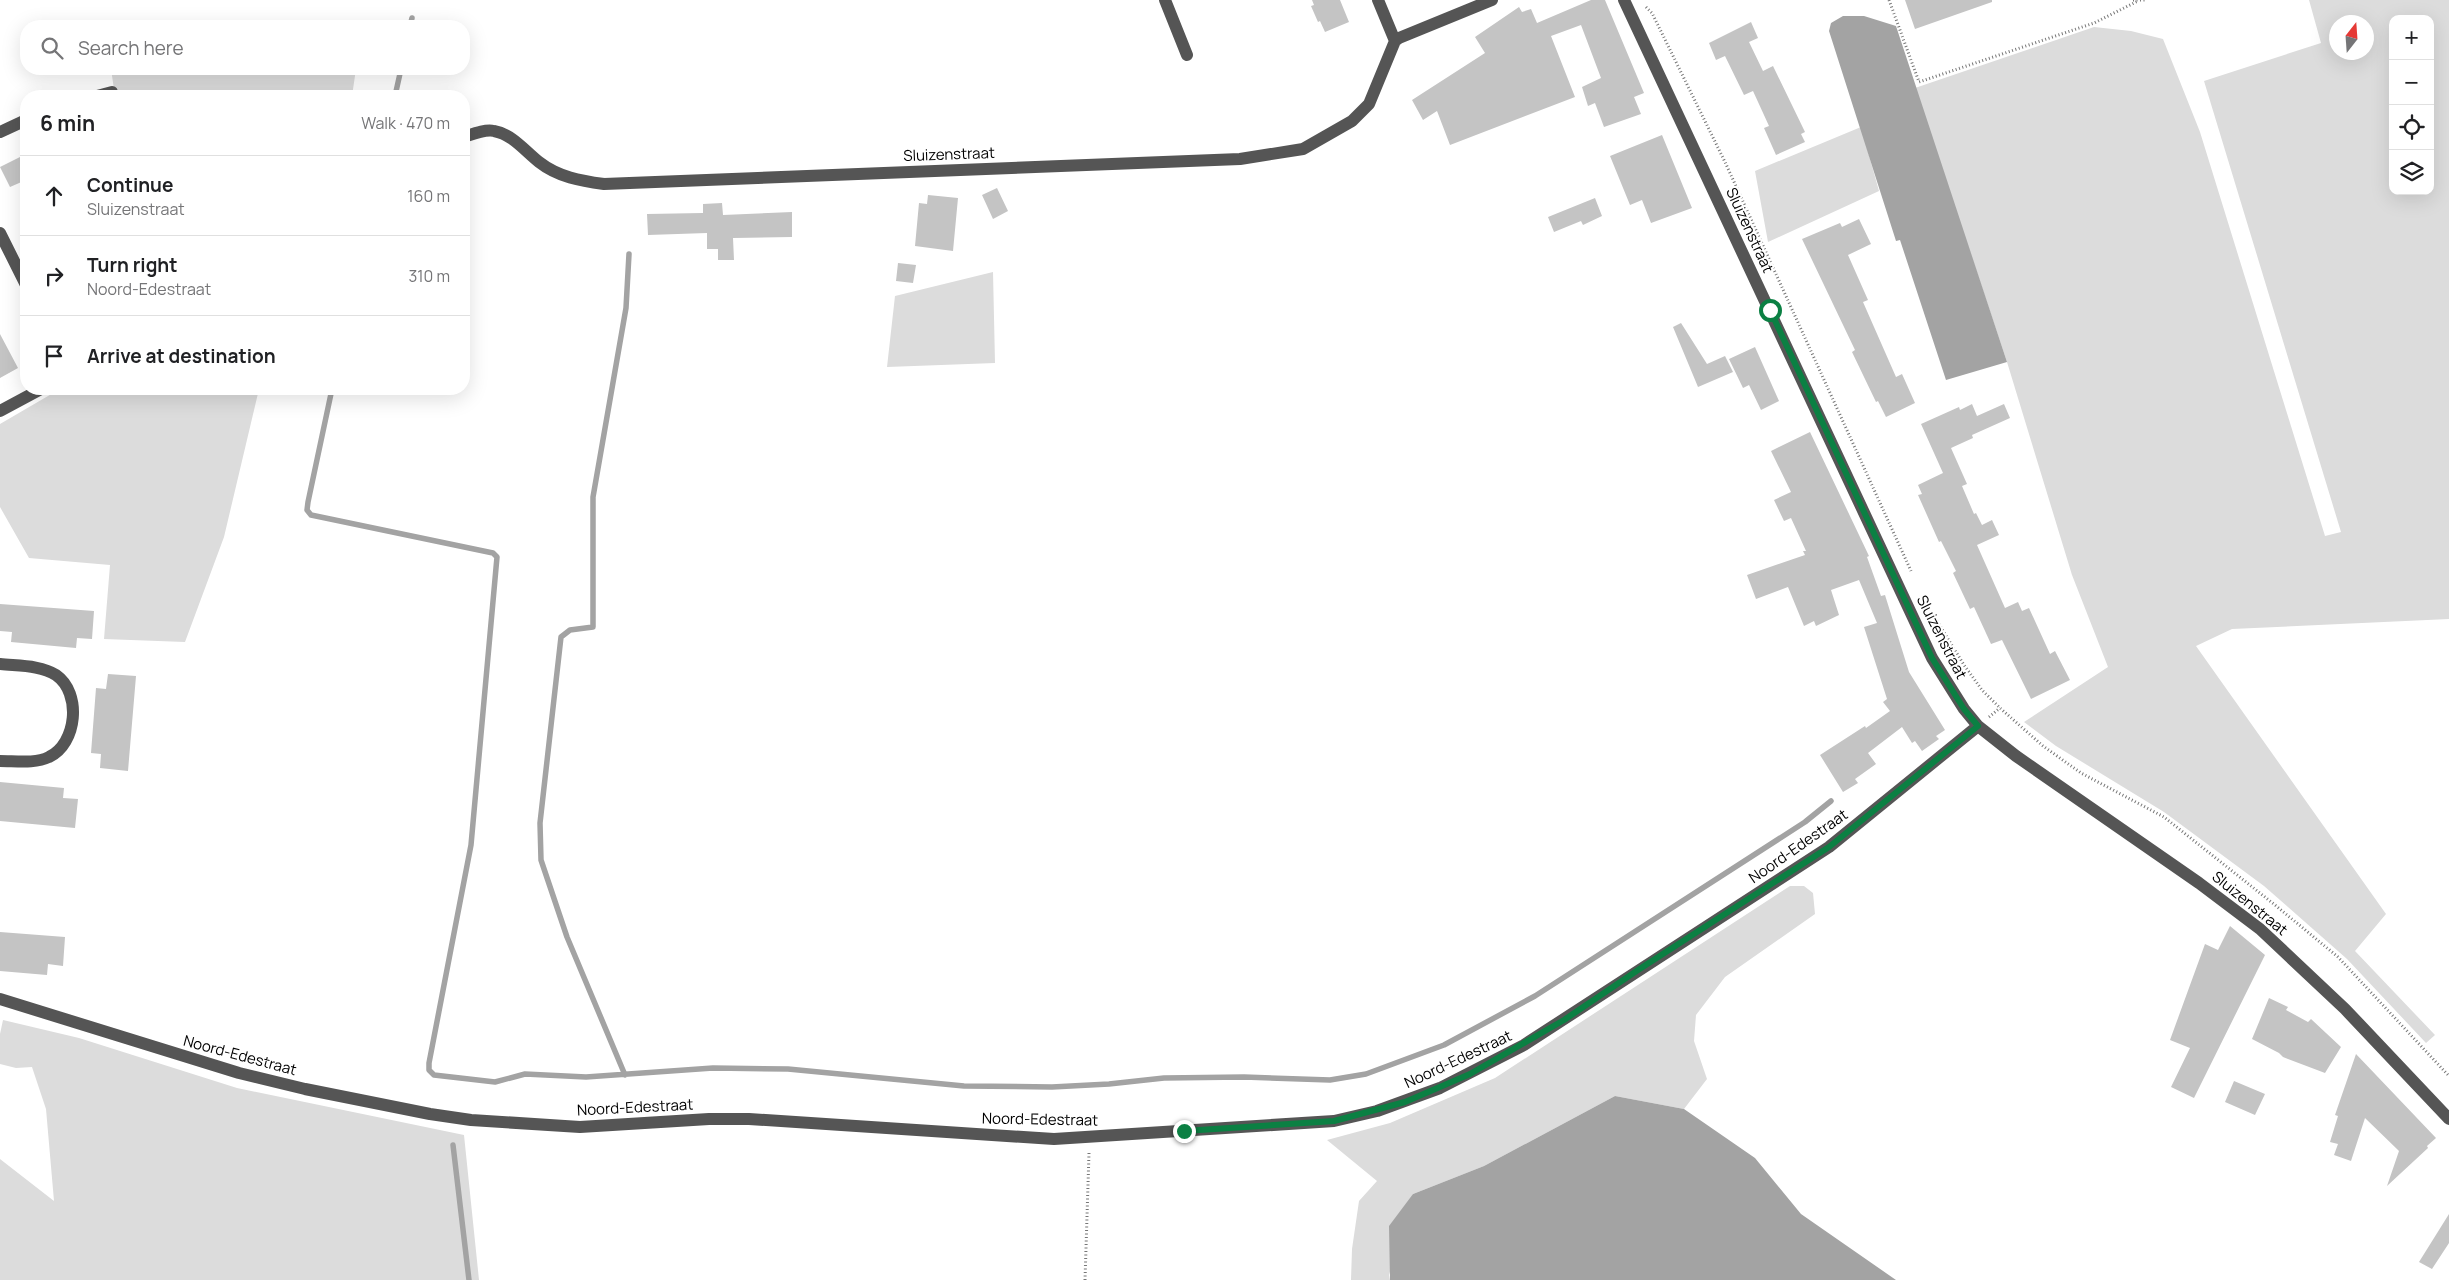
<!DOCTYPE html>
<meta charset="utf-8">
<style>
:root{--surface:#fff;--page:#f2f2f2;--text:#202124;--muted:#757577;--line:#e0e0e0}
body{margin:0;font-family:Manrope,sans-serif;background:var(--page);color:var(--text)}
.controls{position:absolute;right:15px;top:15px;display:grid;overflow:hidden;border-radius:10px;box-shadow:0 5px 20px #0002}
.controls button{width:45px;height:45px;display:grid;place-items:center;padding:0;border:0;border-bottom:1px solid var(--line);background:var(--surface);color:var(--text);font:25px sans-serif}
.compass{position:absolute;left:2329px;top:15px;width:45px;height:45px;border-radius:50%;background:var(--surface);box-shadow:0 5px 20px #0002;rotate:17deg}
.stop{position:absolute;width:15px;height:15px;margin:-11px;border:4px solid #0b8043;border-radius:50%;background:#fff}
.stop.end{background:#0b8043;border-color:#fff;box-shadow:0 1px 5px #0008}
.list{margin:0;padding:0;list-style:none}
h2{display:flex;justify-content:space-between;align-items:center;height:65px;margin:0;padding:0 20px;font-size:21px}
h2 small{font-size:16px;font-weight:400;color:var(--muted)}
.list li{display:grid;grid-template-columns:32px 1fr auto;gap:15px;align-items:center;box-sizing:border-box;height:80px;padding:0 20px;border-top:1px solid var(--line)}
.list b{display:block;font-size:19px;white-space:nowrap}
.list p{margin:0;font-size:16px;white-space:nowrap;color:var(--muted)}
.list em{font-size:16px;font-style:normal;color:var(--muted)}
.icon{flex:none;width:28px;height:28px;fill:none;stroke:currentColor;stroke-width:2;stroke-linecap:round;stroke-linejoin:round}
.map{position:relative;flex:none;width:2449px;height:1280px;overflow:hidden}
.search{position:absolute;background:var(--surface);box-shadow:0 5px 20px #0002;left:20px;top:20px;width:450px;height:55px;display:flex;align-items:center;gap:12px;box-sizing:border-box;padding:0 18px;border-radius:20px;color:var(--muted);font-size:19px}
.panel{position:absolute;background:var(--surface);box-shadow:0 5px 20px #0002;left:20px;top:90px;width:450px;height:305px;border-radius:20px}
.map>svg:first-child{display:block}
.green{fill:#dcdcdc;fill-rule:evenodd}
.water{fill:#a3a3a3}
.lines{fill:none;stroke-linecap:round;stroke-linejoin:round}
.stream{stroke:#a3a3a3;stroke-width:5.5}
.building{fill:#c4c4c4}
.path{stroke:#777;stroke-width:3;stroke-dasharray:1 2.5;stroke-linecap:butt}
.minor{stroke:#555;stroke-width:12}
.route{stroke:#0b8043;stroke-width:6}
.labels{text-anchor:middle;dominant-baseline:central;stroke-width:4;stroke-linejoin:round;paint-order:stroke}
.street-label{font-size:15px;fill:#000;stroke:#fff}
</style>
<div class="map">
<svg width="2449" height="1280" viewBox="0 0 2449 1280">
<rect width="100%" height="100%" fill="#fff"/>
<!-- green -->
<path class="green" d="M2309,0H2449V619L2232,629L2196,646L2386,914L2355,951L2435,1035L2426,1043L2347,959L2264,886L2164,812L2056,746L2024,722L2108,667L2072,575L2007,362L1915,88L2094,27L2131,31L2163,39L2200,132L2325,536L2341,532L2204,81L2321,43ZM2393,19H2430V191H2393ZM2336,22H2366V52H2336Z
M111,69H356L352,96H115Z
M1861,127L1879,191L1768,242L1755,171Z
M993,272L995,363L887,367L895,296Z
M60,389H259L224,537L185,642L104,639L110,565L29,558L0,507V424Z
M1790,886H1804L1813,893L1815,914L1725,977L1696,1015L1694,1041L1707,1079L1684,1109L1615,1096L1484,1166L1413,1194L1389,1275L1390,1280H1351L1352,1249L1359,1201L1377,1181L1327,1140L1390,1123L1495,1078Z
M3,1020L79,1038L237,1088L464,1135L479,1280H0V1159L54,1201L46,1109L32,1067L16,1068L0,1064V1034Z"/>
<!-- water -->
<path class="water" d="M1843,16H1864L1896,26L2007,362L1946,380L1900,240L1896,241L1829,31L1831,23Z
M1615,1096L1684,1109L1755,1158L1801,1214L1896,1280H1390L1389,1226L1413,1194L1484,1166Z"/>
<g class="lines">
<!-- stream -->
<path class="stream" d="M410,26L412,18
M395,96L401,69
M332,389L308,502L307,510L311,515L493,553L497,557L471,845L429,1063V1070L434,1075L495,1082L525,1074L586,1077L713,1068L788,1069L964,1086L1052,1087L1109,1084L1164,1078L1244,1077L1330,1080L1366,1074L1444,1045L1535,996L1805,822L1831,801
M625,1075L567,937L541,860L540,823L561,637L570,630L593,627V497L626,308L629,254
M453,1145L469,1280"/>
</g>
<!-- building -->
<path class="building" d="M1312,0H1340L1349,22L1325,32L1320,21L1318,22L1311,6L1314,5Z
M1591,0H1605L1644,93L1634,97L1641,114L1604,127L1595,103L1588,106L1582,87L1601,78L1581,25L1551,36L1575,97L1450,145L1437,111L1423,120L1412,100L1485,53L1475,37L1519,7L1522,12L1531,9L1537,23Z
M1905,0H1992V2L1915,29Z
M1751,22L1758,38L1749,42L1763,71L1773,66L1805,132L1801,134L1805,142L1776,155L1764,128L1769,126L1753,91L1744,95L1725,56L1716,60L1709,43Z
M1662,135L1692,208L1651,223L1642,200L1630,205L1610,156Z
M26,154V180L10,187L0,167Z
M997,188L1008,211L993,219L982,195Z
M928,195L958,198L953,251L915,246L919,203L927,204Z
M1595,198L1602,216L1583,225L1581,221L1554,232L1548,217Z
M722,203L723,215L792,212V237L733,238L734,260H718V249H707V233L648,235L647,214L703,213V204Z
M1859,219L1871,244L1848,255L1868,300L1863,302L1896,377L1902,374L1915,403L1886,417L1878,401L1876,402L1852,352L1855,350L1802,239L1840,223L1842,227Z
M898,263L916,265L913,283L896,281Z
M1681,323L1707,364L1725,356L1733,372L1698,387L1673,327Z
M0,334L18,368L0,378Z
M1755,347L1779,401L1761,410L1749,385L1743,388L1729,359Z
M1972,404L1977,416L2004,404L2010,418L1972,435L1973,438L1951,448L1967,484L1962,486L1974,514L1976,513L1982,525L1992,520L1999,535L1977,545L2005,608L2018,602L2022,611L2029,608L2050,654L2055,651L2070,680L2031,699L2002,640L1991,644L1974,607L1970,609L1953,573L1956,571L1941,541L1939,542L1918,495L1922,494L1918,485L1943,473L1921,424L1959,407L1960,410Z
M1810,432L1869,556L1867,557L1881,596L1885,595L1909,672L1945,730L1936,736L1939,739L1922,751L1915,741L1912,743L1902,727L1868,753L1876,764L1855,779L1858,783L1843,792L1820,755L1865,726L1866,728L1890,711L1883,702L1887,699L1864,627L1877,623L1859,580L1831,590L1839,615L1816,626L1814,621L1804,626L1788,587L1756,599L1747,575L1805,555L1803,551H1806L1791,518L1784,521L1774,500L1791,492L1771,451Z
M0,604L94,611L92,639L77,638L76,648L11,642L12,632L0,631Z
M108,674L136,676L128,771L100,768L101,754L91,753L96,688L106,689Z
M0,782L64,788L63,798L78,799L75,828L0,821Z
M2230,926L2265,955L2194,1098L2171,1087L2190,1048L2170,1040L2205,944L2218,950Z
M0,932L65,937L63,966L48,964L47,975L0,971Z
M2269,998L2288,1007L2286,1010L2308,1022L2311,1019L2341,1047L2325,1073L2283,1057L2279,1053L2252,1039Z
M2356,1054L2436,1138L2427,1146L2428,1148L2387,1186L2399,1151L2365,1118L2351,1161L2334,1155L2338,1144L2330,1142L2338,1116L2335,1115Z
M2234,1081L2265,1094L2255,1115L2225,1102Z
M2449,1214V1243L2432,1269L2419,1262Z"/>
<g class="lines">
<!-- path -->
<path class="path" d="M1889,0L1919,82L2094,23L2138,1
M2133,0H2146
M1646,7L1652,13L1725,162L1911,571
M1924,600L1964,665L1982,690L2000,708L2043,746L2081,773L2164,817L2275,905L2338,957L2449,1076
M1989,717L2000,708
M1085,1280L1089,1153"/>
<!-- minor -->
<path class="minor" d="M1165,0L1187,55
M1378,0L1395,41
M1624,0L1932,658L1964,709L1978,726L2016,756L2199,883L2260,929L2345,1009L2449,1119
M97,96L112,92
M0,132L26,120
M464,137C473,134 485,129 494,131C512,134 525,151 539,162C558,177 581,181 604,184L1240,159L1303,149L1352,121L1369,104L1395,41L1399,38L1492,0
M0,233L26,285
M0,411L41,389
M0,664C17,666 41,665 56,675C82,693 77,744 49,757C35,764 16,761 0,761
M0,999L239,1073L305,1089L430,1114L471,1120L580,1127L709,1119H749L1054,1139L1334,1121L1377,1111L1440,1088L1524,1045L1829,847L1978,726"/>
</g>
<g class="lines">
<!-- route -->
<path class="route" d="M1184,1131L1334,1121L1405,1102L1470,1074L1564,1020L1638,970L1829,847L1978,726L1964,709L1932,658L1770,310"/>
</g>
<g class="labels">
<!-- street labels -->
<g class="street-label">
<text transform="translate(949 154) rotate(-2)">Sluizenstraat</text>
<text transform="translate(1750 230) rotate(65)">Sluizenstraat</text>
<text transform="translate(1942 637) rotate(63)">Sluizenstraat</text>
<text transform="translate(1798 846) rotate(-35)">Noord-Edestraat</text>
<text transform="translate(2250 903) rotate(39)">Sluizenstraat</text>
<text transform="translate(240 1055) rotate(15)">Noord-Edestraat</text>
<text transform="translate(1458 1059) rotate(-25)">Noord-Edestraat</text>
<text transform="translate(635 1107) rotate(-3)">Noord-Edestraat</text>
<text transform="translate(1040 1119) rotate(1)">Noord-Edestraat</text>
</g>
</g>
</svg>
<div class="controls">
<button>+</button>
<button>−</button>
<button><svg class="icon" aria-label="locate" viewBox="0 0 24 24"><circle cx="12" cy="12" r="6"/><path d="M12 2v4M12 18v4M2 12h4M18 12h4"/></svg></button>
<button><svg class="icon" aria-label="layers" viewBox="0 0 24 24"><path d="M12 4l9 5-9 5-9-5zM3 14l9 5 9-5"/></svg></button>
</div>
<svg class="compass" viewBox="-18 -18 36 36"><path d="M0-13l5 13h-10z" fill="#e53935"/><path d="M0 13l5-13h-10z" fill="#757577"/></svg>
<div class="stop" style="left:1770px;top:310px"></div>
<div class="stop end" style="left:1184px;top:1131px"></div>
<div class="search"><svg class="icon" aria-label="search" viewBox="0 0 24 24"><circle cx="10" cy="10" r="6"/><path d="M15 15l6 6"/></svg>Search here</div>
<section class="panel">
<h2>6 min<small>Walk · 470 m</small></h2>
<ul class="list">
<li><svg class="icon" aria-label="ahead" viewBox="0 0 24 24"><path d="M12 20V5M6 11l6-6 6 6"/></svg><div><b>Continue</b><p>Sluizenstraat</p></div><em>160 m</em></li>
<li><svg class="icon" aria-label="right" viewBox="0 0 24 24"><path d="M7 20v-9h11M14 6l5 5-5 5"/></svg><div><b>Turn right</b><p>Noord-Edestraat</p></div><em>310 m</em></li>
<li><svg class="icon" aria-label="arrive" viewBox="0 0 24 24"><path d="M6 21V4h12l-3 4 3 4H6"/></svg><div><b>Arrive at destination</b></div></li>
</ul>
</section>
</div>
